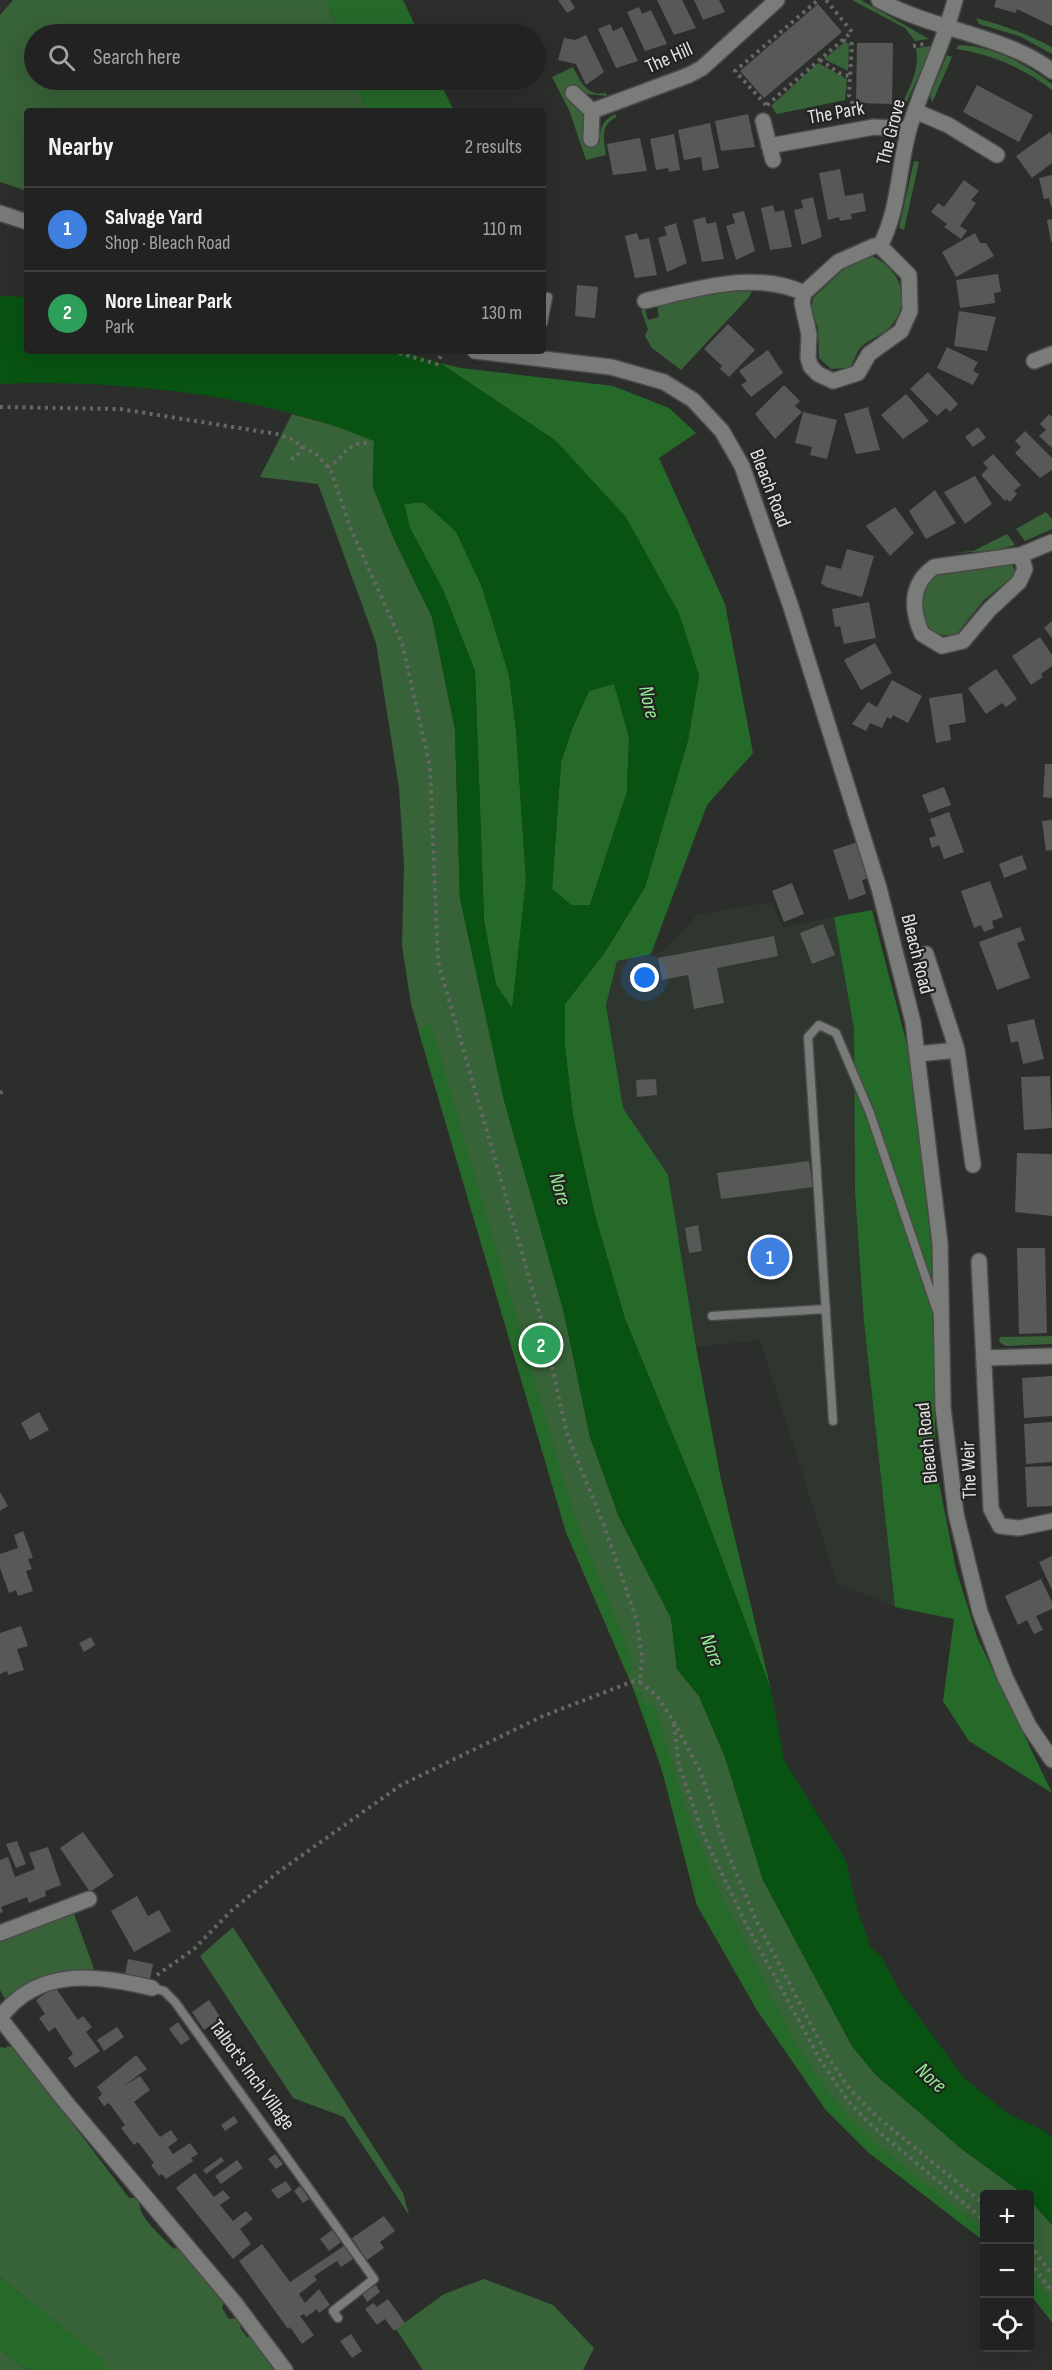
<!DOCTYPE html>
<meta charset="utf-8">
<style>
:root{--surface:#212221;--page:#292a2a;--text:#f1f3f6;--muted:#a2a4a5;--line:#3e3f3f;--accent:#1a73e8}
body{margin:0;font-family:"Sofia Sans Condensed",sans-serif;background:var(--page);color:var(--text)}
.controls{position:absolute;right:18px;bottom:18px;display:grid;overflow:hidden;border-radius:6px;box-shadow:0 6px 24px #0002}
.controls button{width:54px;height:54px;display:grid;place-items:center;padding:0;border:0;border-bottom:2px solid var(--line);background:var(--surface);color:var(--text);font:30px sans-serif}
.you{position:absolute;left:645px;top:978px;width:21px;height:21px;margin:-15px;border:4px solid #fff;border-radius:50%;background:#1a73e8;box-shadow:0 0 0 9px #1a73e833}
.badge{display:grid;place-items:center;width:39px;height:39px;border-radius:50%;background:var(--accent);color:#fff;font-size:20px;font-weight:700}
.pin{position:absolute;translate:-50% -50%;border:3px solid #fff;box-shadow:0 2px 6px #0006}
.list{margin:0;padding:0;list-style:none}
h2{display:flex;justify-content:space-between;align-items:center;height:78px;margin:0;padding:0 24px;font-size:26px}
h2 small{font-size:20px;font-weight:400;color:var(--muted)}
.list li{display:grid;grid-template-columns:39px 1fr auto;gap:18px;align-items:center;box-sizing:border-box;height:84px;padding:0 24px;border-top:2px solid var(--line)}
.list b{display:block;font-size:22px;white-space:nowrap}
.list p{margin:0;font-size:20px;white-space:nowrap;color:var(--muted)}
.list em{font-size:20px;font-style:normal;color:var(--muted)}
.icon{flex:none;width:33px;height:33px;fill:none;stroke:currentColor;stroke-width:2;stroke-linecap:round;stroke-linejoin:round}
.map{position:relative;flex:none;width:1052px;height:2370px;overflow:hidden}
.search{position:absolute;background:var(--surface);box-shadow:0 6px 24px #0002;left:24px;top:24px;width:522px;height:66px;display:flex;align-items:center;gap:15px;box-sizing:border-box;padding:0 21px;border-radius:33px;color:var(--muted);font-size:22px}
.panel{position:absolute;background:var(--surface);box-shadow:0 6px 24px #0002;left:24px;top:108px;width:522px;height:246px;border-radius:6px}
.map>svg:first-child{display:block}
.built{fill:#2f362f}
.green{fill:#386238}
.forest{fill:#266a2a}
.water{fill:#085312;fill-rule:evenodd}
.building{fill:#575957}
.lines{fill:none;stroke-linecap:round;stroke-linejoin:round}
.service-casing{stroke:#4a4b4a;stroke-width:11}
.minor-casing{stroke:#4a4b4a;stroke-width:18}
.tertiary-casing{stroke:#4a4b4a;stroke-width:18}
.path{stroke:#666866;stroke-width:4;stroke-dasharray:3 4.5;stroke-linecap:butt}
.service{stroke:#7a7c7a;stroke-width:8}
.minor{stroke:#7a7c7a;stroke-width:15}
.tertiary{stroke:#7a7c7a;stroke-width:15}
.labels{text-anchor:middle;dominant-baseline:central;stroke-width:4.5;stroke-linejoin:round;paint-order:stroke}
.street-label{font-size:20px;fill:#e2e3e2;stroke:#232422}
.water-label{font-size:21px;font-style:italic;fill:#92ec93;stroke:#232422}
</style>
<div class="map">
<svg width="1052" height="2370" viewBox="0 0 1052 2370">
<rect width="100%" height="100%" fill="#2c2e2c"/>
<!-- built -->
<path class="built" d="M771,902L783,927L834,917L854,1029L855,1192L864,1322L895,1607L837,1583L760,1340L696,1347L668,1176L623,1108L606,1005L617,961L661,952L697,915Z"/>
<!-- green -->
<path class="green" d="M13,0H327L339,34H34V80H355L367,111H27V191L0,182V15Z
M852,0H861L929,39L915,41L905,28Z
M976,18C1003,25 1027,34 1052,47V54L1019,36L979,24Z
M845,42L849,44L848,71L824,59Z
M959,45C993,46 1026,64 1052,84V90C1024,68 991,54 956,49Z
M932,46L904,108L897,115C906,94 921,71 916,48Z
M947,55L952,57L932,103L930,95Z
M818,63L847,79L845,100L777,114L771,106Z
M573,67C580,81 587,97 606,93L607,96L588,94L574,85L563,92L583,115L585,145L600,142C600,128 602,121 615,114L617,117C599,125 604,139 606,155L586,160L569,110L552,77Z
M914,161L919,162L904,230L899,228Z
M872,256C900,269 912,299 892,325C884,335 870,338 861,347C856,353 854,361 850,368L831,369L819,358L818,327L811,313L813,298L846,267Z
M752,291L749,297L681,370L652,348L645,336L648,329L641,310L645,309L648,320L659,317L657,306L719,292Z
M292,414L336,426L374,441L373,487L394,539L432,617L455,729L460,899L564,1313L590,1437L619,1517L671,1618L677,1669L699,1696L725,1757L763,1880L852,2046L876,2075L963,2150L1024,2194H984V2241L868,2152L826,2110L757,2010L697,1905L662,1770L642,1709L566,1532L411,1004L402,946L404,864L399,788L376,643L318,484L260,477Z
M1046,512L1052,519V529L1025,541L1016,529Z
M1007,534L1015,545L992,551L950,553L973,551Z
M1012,565L1015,570L1011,578L984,600L956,635C923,639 925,618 920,593L929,578L942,572Z
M1052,1336V1344L1006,1346L999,1342L1000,1337Z
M73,1911L94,1969C53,1977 40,1971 6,2001L0,1990V1940Z
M233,1927L403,2193L409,2215L344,2117L293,2098L200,1956Z
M7,2046L15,2048L129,2198H135C141,2203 139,2209 143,2215C151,2228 163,2238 174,2249L179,2245L224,2301L222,2308L229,2319L238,2318L242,2324L240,2328L247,2337H253L278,2370H107L101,2359L0,2277V2047L6,2048Z
M1030,2200L1052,2225V2322L1030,2294Z
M484,2279L553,2305L594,2348L583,2370H423L396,2329L444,2294Z
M0,2349L27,2370H0Z"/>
<!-- forest -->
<path class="forest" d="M327,0H403L419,34H339Z
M355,80H439L454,111H367Z
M440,363L461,368L613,386L669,408L696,433L659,458L725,604L753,753L707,805L651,954L617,961L606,1005L623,1108L668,1175L696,1347L721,1480L771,1690L699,1498L625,1319L594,1212L573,1116L565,1047V1004L605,952L645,887L688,740L699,675L556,441Z
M423,502L456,531L482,587L509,675L516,729L526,880L513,1009L496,985L484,920L475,671L443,590L410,528L404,504Z
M614,683L629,737L627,792L590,905H571L552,889L561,762L572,729L589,691Z
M872,910L908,1049L931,1241L936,1468L956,1569L977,1637L1052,1793L969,1741L943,1701L954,1619L895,1607L864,1322L855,1192L854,1029L834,917Z
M431,1024L567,1491L579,1527L632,1657V1670L629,1678L566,1532L418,1029Z
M633,1688L643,1693L640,1699L648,1705L651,1701L654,1705L691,1823L724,1903L733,1917C764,1980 791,2046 836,2101C875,2149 936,2190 984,2230V2241L868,2152L826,2110L757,2010L697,1905L662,1770Z
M1030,2271L1052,2303V2322L1030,2294Z
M0,2277L102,2359L107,2370H27L0,2349Z"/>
<!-- water -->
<path class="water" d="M0,296L27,297V351H400L440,363L556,441L626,517L679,613L699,675L688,740L645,887L605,952L565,1004V1047L573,1116L594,1212L625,1319L699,1498L771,1690L784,1760L846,1861L858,1912L871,1948L881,1956L899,1990L964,2078L1010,2115L1045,2131L1052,2138V2225L1030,2200V2194H1024L963,2150L876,2075L852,2046L763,1880L725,1757L699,1696L677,1669L671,1618L619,1517L590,1437L564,1313L504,1101L460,899L455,729L432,617L394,539L373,487L374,441C265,395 118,379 0,384ZM424,502L456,532L482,587L509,675L516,729L526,880L512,1008L496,985L484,920L475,671L443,590L410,528L404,504ZM614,684L629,737L627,792L590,905H571L552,889L561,762L572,729L589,691Z"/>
<!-- building -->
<path class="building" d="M558,0H570L575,8L567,13Z
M657,0H682L696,28L674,35Z
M694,0H719L725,12L703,20Z
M996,0H1052V26L1017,9L1016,13L994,7Z
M818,4L842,32L764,98L740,71Z
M639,7L642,14L651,10L667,44L645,51L627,12Z
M610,24L613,31L622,27L638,61L616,68L598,29Z
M586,35L604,72L586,85L576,64L558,60L564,38L575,40Z
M857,43H893L892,104L856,103Z
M977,85L1033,115L1019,142L963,112Z
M748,114L755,147L721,151L715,121Z
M710,123L719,168L703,171L701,157L684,160L678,130Z
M1050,132L1052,135V163L1032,178L1016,156Z
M674,134L680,170L669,172L668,168L656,170L650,139Z
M640,138L647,171L613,175L607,144Z
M840,169L845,196L863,193L866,211L851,214L852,219L840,221L839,217L828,220L819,173Z
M1052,175V206L1051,207L1049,198L1044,199L1039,178Z
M964,180L979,191L971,200L976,203L960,226L967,231L961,239L944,227L947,224L931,212L938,203L944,207Z
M813,197L822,237L802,245L794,210L803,208L801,200Z
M773,205L775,212L784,210L792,247L770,250L761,208Z
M744,211L755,251L736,260L726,226L735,223L732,214Z
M705,217L707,224L716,222L724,259L702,262L693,220Z
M1052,219V242H1051L1047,220Z
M676,223L687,263L667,272L658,238L667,235L664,227Z
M637,233L639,240L649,238L657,275L635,278L625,236Z
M975,233L980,243H986L994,256L956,277L942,252Z
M998,274L1001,292L994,293L995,303L960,308L956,280Z
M577,285L598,287L595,318L575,316Z
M959,311L996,317L987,351L954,346Z
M728,324L755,350L729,377L720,369L722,366L704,349Z
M947,347L978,362L973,371L979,374L973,385L937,368Z
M768,350L783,373L751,397L741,385L747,381L739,371Z
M928,372L958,404L950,412L946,408L937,416L910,389Z
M784,385L800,401L795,406L802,412L775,439L755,414Z
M906,394L929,421L903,439L881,415Z
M868,407L880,450L856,454L844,414Z
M803,412L837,420L827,459L810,455L812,447L795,443Z
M1049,414L1052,417V448L1039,436L1046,430L1040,424Z
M978,427L986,438L973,447L965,437Z
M1025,431L1052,458V470L1040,478L1015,453L1021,447L1015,441Z
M993,454L1021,485L1014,491L1017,494L1010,502L1007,499L1005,501L981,475L988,468L983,463Z
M975,476L992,504L965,524L944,492Z
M935,490L956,523L926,539L909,511Z
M895,507L914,533L890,556L866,526Z
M847,549L874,556L862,597L826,587L821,583L826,565L841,569Z
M869,602L876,638L844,644L840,626L835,627L832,609Z
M1052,621V638L1044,628Z
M1040,637L1052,655V666L1041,674L1043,677L1031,685L1012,656Z
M875,643L892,673L861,690L844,660Z
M996,669L1017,699L1006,707L1002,703L986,714L968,688Z
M892,680L922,696L908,723L893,715L891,719L887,717L882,728L870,723L866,731L852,724L868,702L877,707Z
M962,693L966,722L949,725L951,740L936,743L929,698Z
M1045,764H1052V798L1043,797Z
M944,787L951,805L929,813L922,795Z
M949,812L964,852L944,859L939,845L932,848L929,838L936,836L930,819Z
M1052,820V850L1046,851L1042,821Z
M858,842L869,878L862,880L866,894L849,900L833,850Z
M1022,855L1027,869L1004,878L999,864Z
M990,881L1003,917L992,921L994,928L984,932L981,925L974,928L961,891Z
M792,883L804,914L784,922L772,891Z
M823,924L835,955L812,964L800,933Z
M1020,927L1025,940L1017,943L1030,978L997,990L979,942Z
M774,936L778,956L717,968L724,1003L694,1009L688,975L662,980L658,958Z
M1034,1019L1044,1059L1023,1064L1018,1041L1011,1043L1007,1025Z
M1050,1076L1052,1128L1024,1130L1021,1077Z
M656,1079L657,1095L637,1097L636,1080Z
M1017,1153L1052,1154V1216L1015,1212Z
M809,1161L813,1187L721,1199L717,1173Z
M698,1225L702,1251L689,1253L685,1228Z
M1017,1248H1045L1047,1333L1019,1334Z
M1052,1376V1416L1024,1418L1022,1378Z
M39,1412L49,1430L30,1440L21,1423Z
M1052,1422V1462L1026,1464L1024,1424Z
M1052,1466V1506L1027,1507L1025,1467Z
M0,1492L8,1506L0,1511Z
M23,1531L33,1558L28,1559L32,1569L26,1571L33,1591L18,1596L16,1590L9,1593L0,1568V1554L18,1548L14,1535Z
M1052,1556V1590L1039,1562Z
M1041,1579L1052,1602V1609L1036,1616L1043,1630L1034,1634L1027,1620L1018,1625L1005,1596Z
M21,1626L28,1646L17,1649L24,1670L8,1675L7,1671L0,1674V1633Z
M91,1637L95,1645L84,1652L79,1643Z
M83,1832L114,1876L90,1892L60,1848Z
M17,1841L26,1864L16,1868L6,1844Z
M48,1847L61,1885L45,1891L46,1896L29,1903L27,1897L1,1907L3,1912L0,1913V1860L8,1857L15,1877L35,1869L29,1853Z
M137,1896L148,1916L159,1910L171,1931L134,1952L111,1911Z
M128,1959L153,1964L150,1979L125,1974Z
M55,1987L78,2020L83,2016L92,2027L86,2032L100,2051L75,2068L68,2058L73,2054L55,2027L49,2032L39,2018L45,2014L36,2000Z
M209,2000L221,2018L204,2030L192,2012Z
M178,2022L190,2039L181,2045L169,2029Z
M117,2027L124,2037L104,2051L97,2040Z
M136,2055L147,2069L122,2087L140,2076L150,2090L134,2102L160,2137L171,2130L178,2140L168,2147L173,2154L190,2143L198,2154L191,2158L193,2161L166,2179L162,2174L159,2176L151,2165L154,2163L138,2142L134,2145L121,2128L125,2125L109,2103L104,2106L98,2098L102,2094L97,2087Z
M234,2116L238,2122L225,2131L221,2125Z
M275,2154L283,2164L276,2169L268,2159Z
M221,2157L224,2161L206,2174L203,2170Z
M237,2160L243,2168L221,2184L215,2176Z
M195,2173L214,2197L223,2190L230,2198L220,2205L233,2221L246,2211L253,2219L240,2229L251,2244L233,2259L176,2188Z
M286,2181L292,2190L278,2199L271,2190Z
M300,2186L309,2199L303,2203L294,2191Z
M384,2216L395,2231L380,2242L384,2248L367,2260L352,2238Z
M332,2230L341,2242L329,2251L320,2239Z
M262,2244L290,2282L344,2246L353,2259L341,2267L337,2261L314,2276L317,2280L299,2294L305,2303L319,2289L330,2305L319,2313L317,2309L306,2317L304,2314L300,2316L314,2335L302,2344L290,2327L288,2329L239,2261Z
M376,2285L380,2292L367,2302L362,2294Z
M388,2299L405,2323L394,2331L385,2319L377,2325L365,2309L373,2303L377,2307Z
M351,2334L362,2351L352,2358L340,2341Z"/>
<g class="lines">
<!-- service casing -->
<g class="service-casing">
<path id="service" d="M543,323L548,297
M712,1316L826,1309
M833,1421L808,1037L819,1025L836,1033L870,1113L937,1311
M152,1988L164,1991L175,2002L374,2279L333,2311L338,2318"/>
</g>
<!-- minor casing -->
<g class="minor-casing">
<path id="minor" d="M879,0C932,30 1005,35 1052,71
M573,93L592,111L591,139
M592,111L689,75L702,68L777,0
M915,111L948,125L997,155
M763,121L773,160
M769,146L874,127L909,129
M874,246H880L909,275L910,311L901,331L869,354L858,373L833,381L818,374L811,367L808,358L809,334L802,303L804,293L838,262Z
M880,246C900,208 898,166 910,126C923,83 944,44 955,0
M645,301C696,289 754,270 804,293
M1034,361L1052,354
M1021,555L1025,569L1019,582L989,610L963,641L942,646L922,634C911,609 910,584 934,567L1021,555L1052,542
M926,954L957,1050L973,1165
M918,1054L957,1050
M979,1261L991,1509L1000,1526L1019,1528L1052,1521
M986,1358L1052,1356
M0,1933L89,1899
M0,2018L64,2100L234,2302L285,2370
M0,2018C38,1966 98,1975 152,1988"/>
</g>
<!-- tertiary casing -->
<g class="tertiary-casing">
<path id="tertiary" d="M0,213L27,222
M475,351L611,367L664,382L693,400L722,431L742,466L791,607L879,888L913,1022L940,1243L943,1408L956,1514L980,1612L1005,1677L1029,1726L1052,1760"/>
</g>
<!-- path -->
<path class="path" d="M843,40L852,44L849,95L853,104
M913,46L924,44
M820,60L839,73L849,76
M766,105L735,71L818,0
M767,105L852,32L826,0
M392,351L437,364L443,351
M377,352V351
M379,353L381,351
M0,407L120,409L277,434L291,439L317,455L331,471L350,527L402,643L430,767L438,962L542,1322L567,1434L605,1528L637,1621L642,1657L640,1682L656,1695L673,1720L701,1773L724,1844L757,1922L828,2057L849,2088L876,2116L984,2204
M291,459L296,457L303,446
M327,467C344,460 345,442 367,443
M0,1093L3,1091
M674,1724L679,1766L704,1836L746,1924L821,2061L848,2101L871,2125L984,2220
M157,1975L194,1949L230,1912L277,1873L401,1785L543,1716L634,1681L640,1682
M1030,2245L1052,2275
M1030,2262L1052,2292"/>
<!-- service -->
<use href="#service" class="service"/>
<!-- minor -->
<use href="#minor" class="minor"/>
<!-- tertiary -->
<use href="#tertiary" class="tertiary"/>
</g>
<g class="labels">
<!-- street labels -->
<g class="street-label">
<text transform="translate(669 58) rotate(-24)">The Hill</text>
<text transform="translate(836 113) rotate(-10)">The Park</text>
<text transform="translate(891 132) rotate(-76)">The Grove</text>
<text transform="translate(770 488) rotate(69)">Bleach Road</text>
<text transform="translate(917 954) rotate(76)">Bleach Road</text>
<text transform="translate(927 1443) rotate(-96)">Bleach Road</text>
<text transform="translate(969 1470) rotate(-92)">The Weir</text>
<text transform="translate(252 2075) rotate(54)">Talbot's Inch Village</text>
</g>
<!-- water labels -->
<g class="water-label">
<text transform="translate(649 702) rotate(77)">Nore</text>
<text transform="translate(560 1189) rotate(74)">Nore</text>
<text transform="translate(712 1650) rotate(69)">Nore</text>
<text transform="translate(931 2078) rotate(42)">Nore</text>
</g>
</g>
</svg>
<div class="controls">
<button>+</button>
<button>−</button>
<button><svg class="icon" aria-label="locate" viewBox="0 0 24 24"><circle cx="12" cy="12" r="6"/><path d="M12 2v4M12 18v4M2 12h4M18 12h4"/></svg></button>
</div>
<div class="you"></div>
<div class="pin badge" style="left:770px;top:1257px;background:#3f7fe0">1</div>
<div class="pin badge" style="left:541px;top:1345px;background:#2e9e5b">2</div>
<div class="search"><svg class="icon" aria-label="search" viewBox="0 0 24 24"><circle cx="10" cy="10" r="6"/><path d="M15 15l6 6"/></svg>Search here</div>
<section class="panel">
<h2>Nearby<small>2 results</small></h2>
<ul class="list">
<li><span class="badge" style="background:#3f7fe0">1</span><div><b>Salvage Yard</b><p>Shop · Bleach Road</p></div><em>110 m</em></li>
<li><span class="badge" style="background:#2e9e5b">2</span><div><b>Nore Linear Park</b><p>Park</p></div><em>130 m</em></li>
</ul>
</section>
</div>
